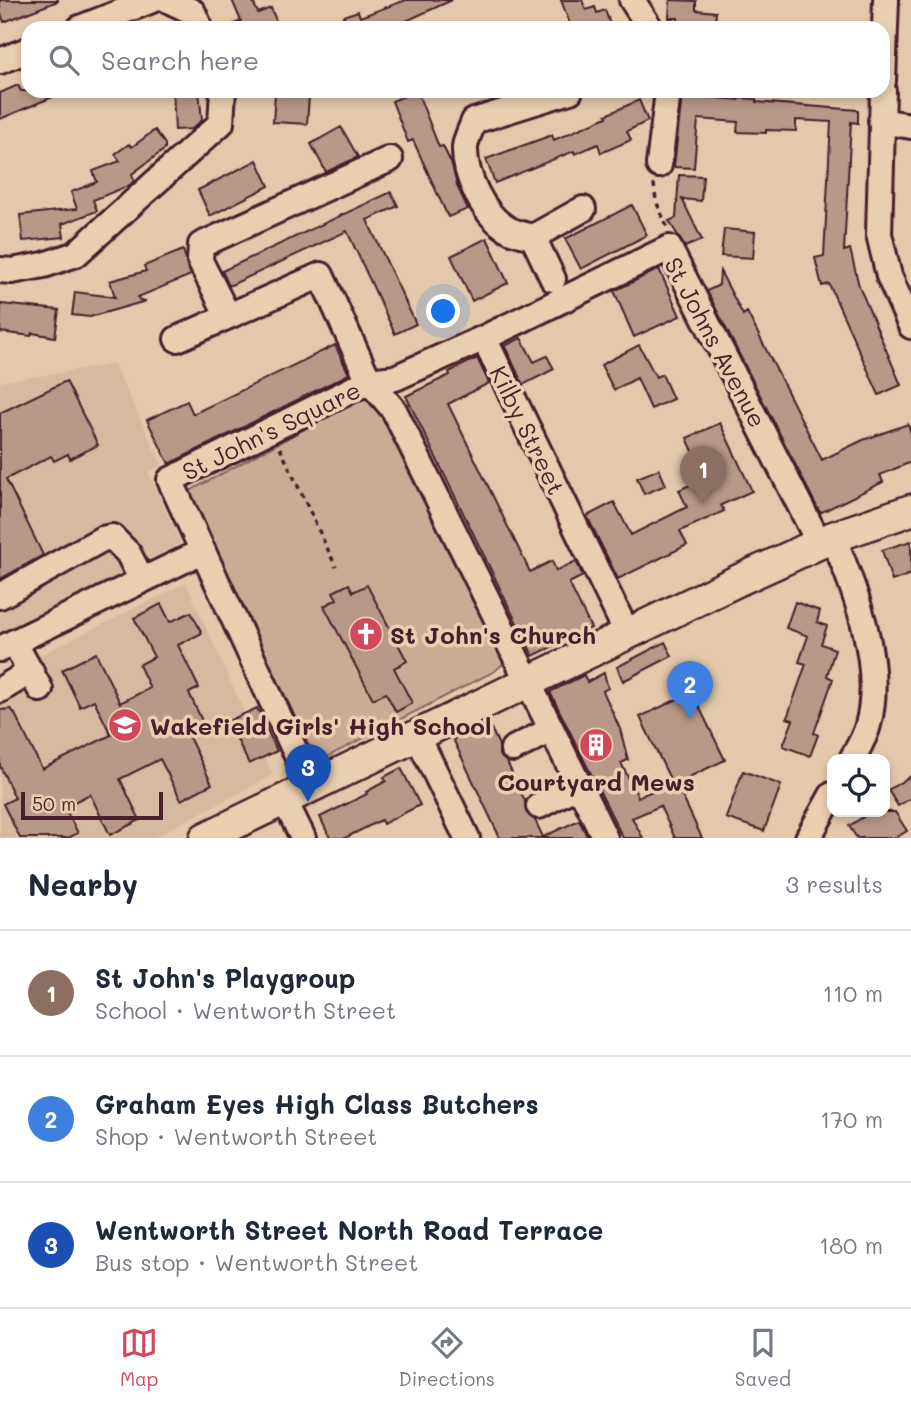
<!DOCTYPE html>
<meta charset="utf-8">
<style>
:root{--surface:#fff;--page:#f6f6f7;--text:#1f2937;--muted:#747a83;--line:#e0e1e3;--accent:#d1495b}
body{margin:0;font-family:Mali,sans-serif;background:var(--page);color:var(--text)}
.controls{position:absolute;right:21px;bottom:21px;display:grid;overflow:hidden;border-radius:14px;box-shadow:0 4px 10px #0003}
.controls button{width:63px;height:63px;display:grid;place-items:center;padding:0;border:0;border-bottom:2px solid var(--line);background:var(--surface);color:var(--text);font:35px sans-serif}
.scale{position:absolute;left:21px;bottom:18px;width:142px;box-sizing:border-box;padding-left:7px;border:4px solid #4a1f2b;border-top:0;font-size:19px;line-height:24px;white-space:nowrap;color:#4a1f2b;-webkit-text-stroke:5px #e9cfb0;paint-order:stroke}
.you{position:absolute;left:444px;top:312px;width:24px;height:24px;margin:-18px;border:5px solid #fff;border-radius:50%;background:#1a73e8;box-shadow:0 0 0 10px #1a73e833}
.badge{display:grid;place-items:center;width:46px;height:46px;border-radius:50%;background:var(--accent);color:#fff;font-size:23px;font-weight:700}
.pin{position:absolute;translate:-50% -58px;filter:drop-shadow(0 2px 4px #0008)}
.pin::after{content:'';position:absolute;top:37px;width:24px;height:21px;background:inherit;clip-path:polygon(0 0,100% 0,50% 100%)}
.list{margin:0;padding:0;list-style:none}
h2{display:flex;justify-content:space-between;align-items:center;height:91px;margin:0;padding:0 28px;font-size:30px}
h2 small{font-size:23px;font-weight:400;color:var(--muted)}
.list li{display:grid;grid-template-columns:46px 1fr auto;gap:21px;align-items:center;box-sizing:border-box;height:126px;padding:0 28px;border-top:2px solid var(--line)}
.list b{display:block;font-size:26px;white-space:nowrap}
.list p{margin:0;font-size:23px;white-space:nowrap;color:var(--muted)}
.list em{font-size:23px;font-style:normal;color:var(--muted)}
.icon{flex:none;width:38px;height:38px;fill:none;stroke:currentColor;stroke-width:2;stroke-linecap:round;stroke-linejoin:round}
.map{position:relative;flex:none;width:911px;height:838px;overflow:hidden}
.search{position:absolute;background:var(--surface);box-shadow:0 4px 10px #0003;left:21px;right:21px;top:21px;height:77px;display:flex;align-items:center;gap:18px;box-sizing:border-box;padding:0 24px;border-radius:21px;color:var(--muted);font-size:26px}
.sheet{height:469px;background:var(--surface)}
nav{display:flex;justify-content:space-around;align-items:center;box-sizing:border-box;height:98px;border-top:2px solid var(--line);background:var(--surface);font-size:19px;color:var(--muted)}
nav a{display:grid;justify-items:center;gap:4px}
nav .on{color:var(--accent)}
.map>svg:first-child{display:block}
.built{fill:#d6baa0}
.green{fill:#caac95;stroke:#8a6660;stroke-width:2}
.building{fill:#b89987;stroke:#4a1f2b;stroke-width:2}
.lines{fill:none;stroke-linecap:round;stroke-linejoin:round}
.minor-casing{stroke:#4a1f2b;stroke-width:30}
.major-casing{stroke:#4a1f2b;stroke-width:35}
.path{stroke:#4a1f2b;stroke-width:3.5;stroke-dasharray:5 5;stroke-linecap:butt}
.minor{stroke:#e9cfb0;stroke-width:24}
.major{stroke:#e9cfb0;stroke-width:30}
.labels{text-anchor:middle;dominant-baseline:central;stroke-width:7;stroke-linejoin:round;paint-order:stroke}
.street-label{font-size:24px;fill:#4a1f2b;stroke:#e9cfb0}
.poi-label{font-size:24px;font-weight:bold;fill:#4a1f2b;stroke:#e9cfb0;text-anchor:start}
</style>
<div class="map">
<svg width="911" height="838" viewBox="0 0 911 838">
<rect width="100%" height="100%" fill="#e3c8ab"/>
<filter id="ink" filterUnits="userSpaceOnUse"><feTurbulence type="fractalNoise" baseFrequency=".0143" numOctaves="2"/><feDisplacementMap in="SourceGraphic" scale="14" xChannelSelector="R" yChannelSelector="G"/><feConvolveMatrix kernelMatrix="1 2 1 2 8 2 1 2 1" color-interpolation-filters="sRGB"/></filter>
<g filter="url(#ink)">
<!-- built -->
<path class="built" d="M114,364L162,465L148,472L181,543L0,637V382Z
M186,583L273,775L153,838H0V675Z"/>
<!-- green -->
<path class="green" d="M366,396L376,400L505,654L504,663L495,671L317,762L186,493Z"/>
<!-- building -->
<path class="building" d="M0,0H58V1L4,22L0,11Z
M232,0H252L258,13L271,8L277,23L266,28H225L241,21Z
M406,0H452L391,28H336L346,23L343,16L358,11L360,17Z
M561,0H582L586,10L595,7L597,13L605,10L610,24L603,28H562L570,24Z
M670,0L696,1V10L716,12L715,28H678V18H669Z
M18,85L21,91H67L0,119V93Z
M173,91H199L202,120L192,129L175,130Z
M417,91L439,147L443,146L452,165L457,186L468,209L448,217L413,140L408,142L392,101Z
M275,94L309,96L307,124L273,122Z
M682,95L739,100V98L756,99V102L858,110V123L851,122L844,251L850,249L859,286L901,385L879,395L829,284L822,286L815,258L824,256L831,122L796,120V131L766,130V133L737,132L738,122L698,119L694,168L674,167Z
M639,100L648,121L627,131L631,140L601,153L598,144L575,154L574,151L495,183L486,159L552,135L554,140L607,117L606,115Z
M341,127L358,157L326,172L311,144Z
M155,130L165,144V149L132,174L134,181L130,185L93,200L97,211L62,224L64,237L23,241L20,215L77,209L71,192L97,182L93,171L120,161L115,154L129,144L132,147Z
M257,160L269,186L210,216L198,190Z
M679,175L703,176L701,201L682,199L702,240L685,247L669,221L676,218Z
M391,192L398,206L367,220L416,324L395,334L347,231L229,286L222,271Z
M632,205L647,235L581,269L565,239Z
M724,229L755,232L753,258L721,256Z
M487,238L508,283L472,301L451,256Z
M183,250L191,275L138,297L139,300L146,301L90,317L72,315L75,292L115,297L110,281L146,271L144,266Z
M659,269L680,316L634,337L614,291Z
M720,271L743,315L747,312L822,460L863,440L908,424L911,433V462L880,475L883,482L820,513L707,291L719,285Z
M1,304L59,310L55,337L32,333L31,336L0,332Z
M521,338L534,362L547,356L554,369L523,385L505,346Z
M335,345L349,374L169,464L147,420L187,401L193,414Z
M639,345L656,377L662,374L673,399L651,409L637,378L614,390L601,365Z
M477,358L489,383L448,404L530,572L552,561L556,571L576,561L583,576L569,583L591,628L533,656L406,396L450,375L449,372Z
M66,381L98,445L70,459L68,454L54,461L51,456L6,479L43,555L0,579V413Z
M720,423L752,491L721,505L724,511L680,531L687,545L618,579L587,516L614,502L631,535L687,507L679,490L705,478L687,438Z
M659,469L666,485L644,494L637,478Z
M911,541V574L892,581L882,550Z
M349,584L353,592L367,585L407,661L394,668L412,703L396,712L386,693L373,699L324,606L337,599L333,592Z
M795,602L820,611L817,622L827,626L821,644L835,649L827,676L833,679L814,733L818,735L810,756L783,746L793,720L787,718L806,664L799,662L808,636L786,628Z
M161,604L170,622L191,612L202,633L178,645L199,688L189,693L205,727L188,735L212,784L181,800L160,759L120,779L140,820L110,835L90,794L64,807L78,833L68,838H20L3,804L15,798L0,766V710L11,709L15,714L42,769L111,735L94,700L80,707L62,670L96,653L120,703L150,688L139,665L154,657L134,618Z
M665,642L672,656L623,681L617,667Z
M604,673L608,688L603,691L620,729L628,760L621,763L638,797L672,783L640,717L692,692L725,760L676,783L702,838H675L660,806L632,818L643,838H623L550,692L584,675L587,682Z
M257,708L277,751L249,764L228,721Z
M488,722L499,745V755L507,762L525,801L526,812L535,820L543,837L579,820L587,836L583,838H500L453,739Z
M401,768L420,805L383,824L381,820L345,838H330L320,817L367,794L366,792L386,781L384,777Z
M743,771L781,785L764,831L726,818Z
M911,776V798L898,806L888,790Z
M871,812H895L907,831L895,838H857L849,826Z"/>
<g class="lines">
<!-- minor casing -->
<g class="minor-casing">
<path id="minor" d="M168,0L193,12L200,28
M632,0L650,28
M80,28L152,0
M0,61L28,50
M883,81L886,0
M883,91L879,234L889,276L911,326
M881,121L911,126
M659,165L668,91
M533,237C524,235 514,233 506,228C482,213 464,174 465,147C466,138 471,129 474,121L570,91
M0,270L12,271L44,265L76,254L221,123L223,91
M553,279L533,237L583,209
M228,316L200,261L201,245L390,159
M484,338L669,248L819,543
M177,339L321,275L369,381L394,410L605,838
M833,537C856,592 884,665 868,725C865,737 858,748 852,759
M0,596L102,539L112,537L128,553L142,580
M14,642L40,689
M0,649L203,551
M0,690L31,671
M417,735L467,838
M513,749L551,730
M311,786L170,480L369,381L395,378L484,338L627,633
M284,799L303,838
M539,806L578,785
M808,838L832,795"/>
</g>
<!-- major casing -->
<g class="major-casing">
<path id="major" d="M205,838L739,580L833,537L911,510"/>
</g>
<!-- path -->
<path class="path" d="M654,184L656,201L667,227
M280,448L336,567"/>
<!-- minor -->
<use href="#minor" class="minor"/>
<!-- major -->
<use href="#major" class="major"/>
</g>
</g>
<!-- icons -->
<defs>
<g id="church-disc" transform="scale(1.75)"><circle r="9.5" fill="#d1495b" stroke="#e9cfb0"/><path d="M-1.2-6h2.4v3.5h3.3v2.4h-3.3V6h-2.4V-.1h-3.3v-2.4h3.3Z" fill="#fff"/></g>
<g id="school-disc" transform="scale(1.75)"><circle r="9.5" fill="#d1495b" stroke="#e9cfb0"/><path d="M0-5L7-2L0 1L-7-2ZM-4 1L0 2.5L4 1V4Q0 6-4 4Z" fill="#fff"/></g>
<g id="building-disc" transform="scale(1.75)"><circle r="9.5" fill="#d1495b" stroke="#e9cfb0"/><path d="M-4-6H4V6H1V3H-1V6H-4ZM-2.5-4.3h1.7v1.8h-1.7ZM.8-4.3h1.7v1.8H.8ZM-2.5-1h1.7V.8h-1.7ZM.8-1h1.7V.8H.8Z" fill="#fff"/></g>
</defs>
<g fill-rule="evenodd">
<use href="#church-disc" x="366" y="634"/>
<use href="#school-disc" x="125" y="725"/>
<use href="#building-disc" x="596" y="745"/>
</g>
<g class="labels">
<!-- street labels -->
<g class="street-label">
<text transform="translate(716 342) rotate(62)">St Johns Avenue</text>
<text transform="translate(271 430) rotate(-26)">St John's Square</text>
<text transform="translate(528 430) rotate(64)">Kilby Street</text>
</g>
<!-- poi labels -->
<g class="poi-label">
<text x="390" y="634">St John's Church</text>
<text x="150" y="725">Wakefield Girls' High School</text>
<text x="596" y="781" text-anchor="middle">Courtyard Mews</text>
</g>
</g>
</svg>
<div class="controls">
<button><svg class="icon" aria-label="locate" viewBox="0 0 24 24"><circle cx="12" cy="12" r="6"/><path d="M12 2v4M12 18v4M2 12h4M18 12h4"/></svg></button>
</div>
<div class="scale">50 m</div>
<div class="you"></div>
<div class="pin badge" style="left:703px;top:504px;background:#8d6e63">1</div>
<div class="pin badge" style="left:690px;top:719px;background:#3f7fe0">2</div>
<div class="pin badge" style="left:308px;top:802px;background:#1a4fb4">3</div>
<div class="search"><svg class="icon" aria-label="search" viewBox="0 0 24 24"><circle cx="10" cy="10" r="6"/><path d="M15 15l6 6"/></svg>Search here</div>
</div>
<section class="sheet">
<h2>Nearby<small>3 results</small></h2>
<ul class="list">
<li><span class="badge" style="background:#8d6e63">1</span><div><b>St John's Playgroup</b><p>School · Wentworth Street</p></div><em>110 m</em></li>
<li><span class="badge" style="background:#3f7fe0">2</span><div><b>Graham Eyes High Class Butchers</b><p>Shop · Wentworth Street</p></div><em>170 m</em></li>
<li><span class="badge" style="background:#1a4fb4">3</span><div><b>Wentworth Street North Road Terrace</b><p>Bus stop · Wentworth Street</p></div><em>180 m</em></li>
</ul>
</section>
<nav>
<a class="on"><svg class="icon" aria-label="map" viewBox="0 0 24 24"><path d="M3 6l6-2 6 2 6-2v14l-6 2-6-2-6 2zM9 4v14M15 6v14"/></svg>Map</a>
<a><svg class="icon" aria-label="directions" viewBox="0 0 24 24"><path d="M12 3l9 9-9 9-9-9zM9 14v-3h6M13 9l2 2-2 2"/></svg>Directions</a>
<a><svg class="icon" aria-label="saved" viewBox="0 0 24 24"><path d="M7 4h10v16l-5-4-5 4z"/></svg>Saved</a>
</nav>
